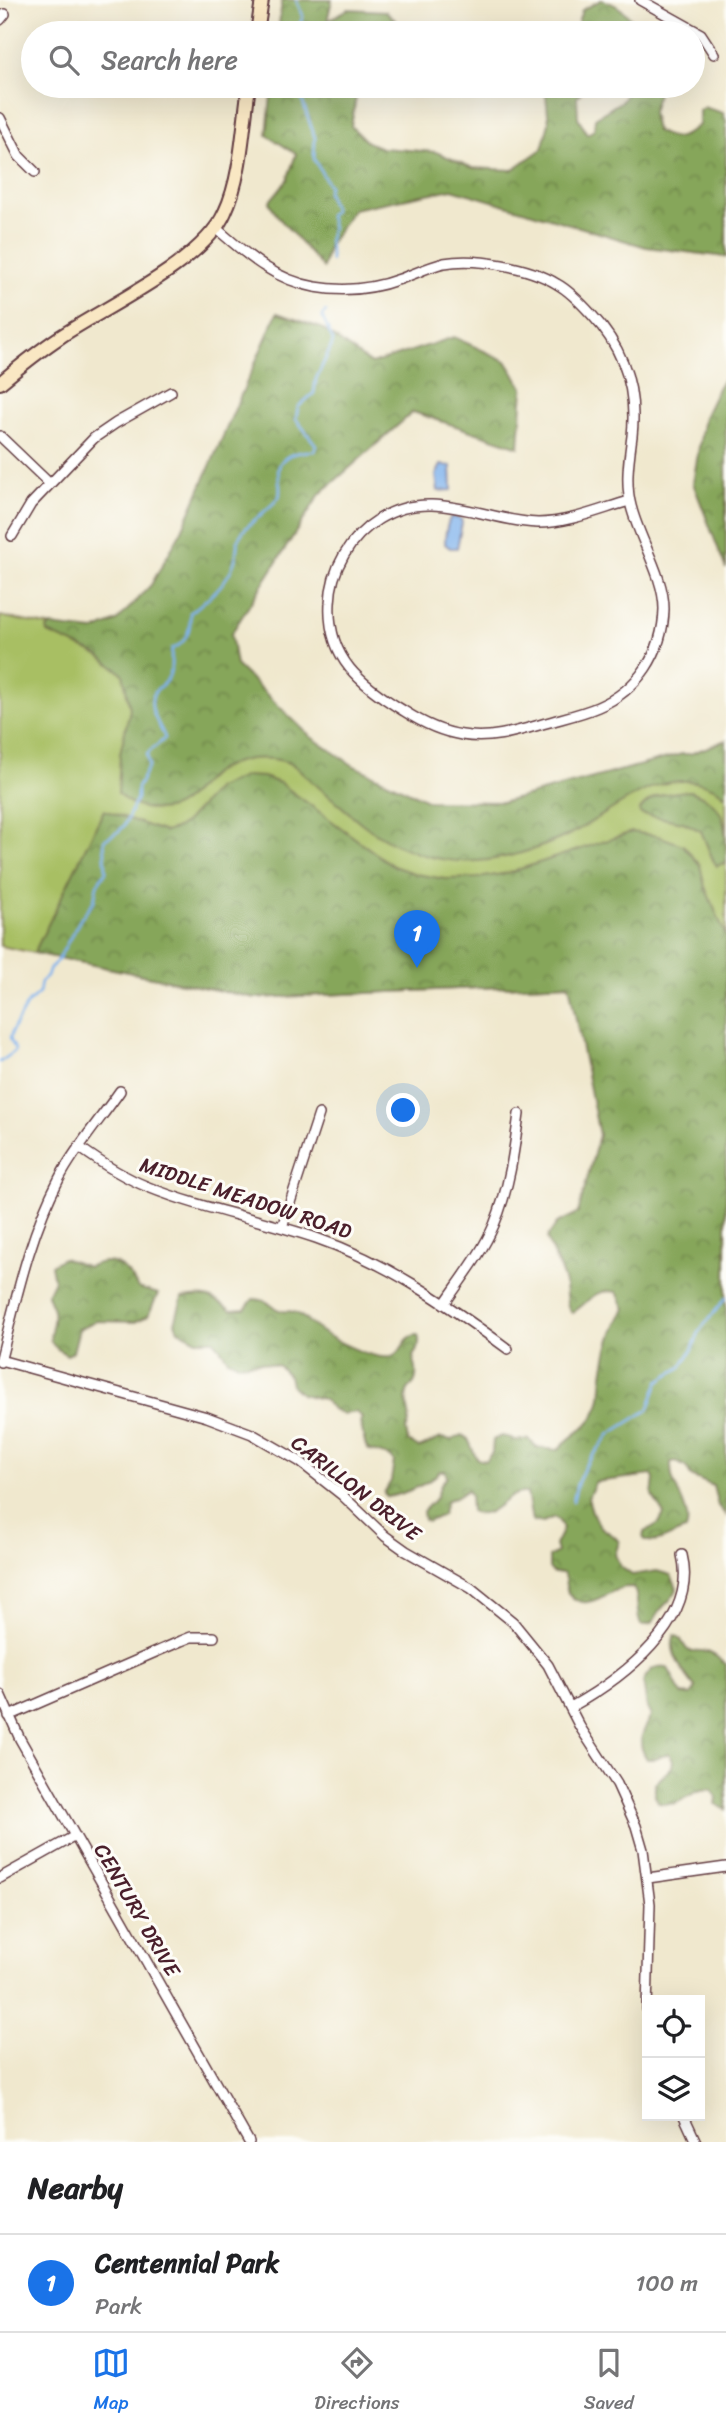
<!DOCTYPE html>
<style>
:root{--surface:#fff;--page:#f6f6f6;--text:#202124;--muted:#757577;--line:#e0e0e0;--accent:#1a73e8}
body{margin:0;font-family:Sriracha,sans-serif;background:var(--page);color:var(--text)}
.controls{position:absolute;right:21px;bottom:21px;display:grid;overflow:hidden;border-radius:0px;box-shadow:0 7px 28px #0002}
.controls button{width:63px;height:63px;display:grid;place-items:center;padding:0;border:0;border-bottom:2px solid var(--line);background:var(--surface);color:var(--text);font:35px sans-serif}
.you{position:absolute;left:404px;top:1111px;width:24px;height:24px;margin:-18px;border:5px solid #fff;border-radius:50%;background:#1a73e8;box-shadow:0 0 0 10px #1a73e833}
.badge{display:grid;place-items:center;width:46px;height:46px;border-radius:50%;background:var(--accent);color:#fff;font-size:23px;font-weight:700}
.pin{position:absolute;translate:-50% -58px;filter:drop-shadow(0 2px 4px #0008)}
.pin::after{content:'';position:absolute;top:37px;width:24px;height:21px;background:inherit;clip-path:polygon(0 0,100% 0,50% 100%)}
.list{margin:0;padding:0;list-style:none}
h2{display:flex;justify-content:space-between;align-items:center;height:91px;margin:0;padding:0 28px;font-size:30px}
h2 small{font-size:23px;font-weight:400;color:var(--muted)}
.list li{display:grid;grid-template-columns:46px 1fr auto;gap:21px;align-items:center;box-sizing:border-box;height:98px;padding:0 28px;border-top:2px solid var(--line)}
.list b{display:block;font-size:26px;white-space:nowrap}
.list p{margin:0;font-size:23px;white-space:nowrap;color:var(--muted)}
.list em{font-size:23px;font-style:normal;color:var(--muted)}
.icon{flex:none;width:38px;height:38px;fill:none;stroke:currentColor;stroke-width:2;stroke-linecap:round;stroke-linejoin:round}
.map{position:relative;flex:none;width:726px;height:2142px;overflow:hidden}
.search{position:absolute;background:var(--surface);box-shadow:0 7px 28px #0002;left:21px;right:21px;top:21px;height:77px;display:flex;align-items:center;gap:18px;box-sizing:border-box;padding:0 24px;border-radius:38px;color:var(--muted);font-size:26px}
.sheet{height:189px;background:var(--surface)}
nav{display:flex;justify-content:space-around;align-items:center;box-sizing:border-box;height:98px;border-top:2px solid var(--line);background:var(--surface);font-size:19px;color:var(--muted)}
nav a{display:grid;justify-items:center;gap:4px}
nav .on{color:var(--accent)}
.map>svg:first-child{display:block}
.green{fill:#a8bf64;stroke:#796f48;stroke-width:2}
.forest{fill:url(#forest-crowns);stroke:#686242;stroke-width:2}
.water{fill:#80b3ed;stroke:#65698c;stroke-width:2}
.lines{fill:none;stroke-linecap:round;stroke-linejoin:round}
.stream{stroke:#80b3ed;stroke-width:2.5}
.street-casing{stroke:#633d43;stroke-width:12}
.secondary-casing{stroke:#633d43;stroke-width:16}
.street{stroke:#fff;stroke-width:9}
.secondary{stroke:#f9e7c3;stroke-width:12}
.labels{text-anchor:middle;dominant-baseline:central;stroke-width:6;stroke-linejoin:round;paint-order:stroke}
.street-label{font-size:21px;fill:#4a1f2b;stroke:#fdfcf7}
</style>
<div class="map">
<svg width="726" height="2142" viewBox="0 0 726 2142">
<defs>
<pattern id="forest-crowns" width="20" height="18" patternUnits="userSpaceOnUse" patternTransform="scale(1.75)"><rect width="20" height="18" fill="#86a65a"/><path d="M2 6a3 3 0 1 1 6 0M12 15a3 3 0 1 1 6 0" fill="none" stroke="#70874b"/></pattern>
</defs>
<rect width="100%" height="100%" fill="#fdfcf7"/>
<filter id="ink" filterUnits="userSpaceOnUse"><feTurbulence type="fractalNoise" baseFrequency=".0143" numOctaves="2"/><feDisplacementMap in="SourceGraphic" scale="14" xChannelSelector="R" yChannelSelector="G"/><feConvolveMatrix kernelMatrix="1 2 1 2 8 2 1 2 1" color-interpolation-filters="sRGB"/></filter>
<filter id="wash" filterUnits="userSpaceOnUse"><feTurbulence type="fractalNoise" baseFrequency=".00686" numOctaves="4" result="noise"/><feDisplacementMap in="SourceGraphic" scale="28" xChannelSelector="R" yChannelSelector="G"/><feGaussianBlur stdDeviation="1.57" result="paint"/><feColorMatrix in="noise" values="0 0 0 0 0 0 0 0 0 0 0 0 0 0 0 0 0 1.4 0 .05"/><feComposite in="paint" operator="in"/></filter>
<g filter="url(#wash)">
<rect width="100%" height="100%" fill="#f0e8ce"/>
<!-- green -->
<path class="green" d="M0,616L144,646L397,796L490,818L726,747V1347L569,984L256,998L0,946Z"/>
<!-- forest -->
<path class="forest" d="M282,0H332L327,21L348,9L386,11L401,26L432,33H278Z
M601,0C617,3 627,13 637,26L629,33H575L582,10Z
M272,86H361L356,98L351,126L367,142L382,148L436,152L473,168L512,170L542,149L549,123L546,96L538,86H586L577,97L578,117L587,134L594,130L595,118L623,100L628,86H660L652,112L656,131C678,142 680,139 699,125V111L704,107L723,113L726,121V257L646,247L452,189L353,209L328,247L323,268L278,217L269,202L287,180L296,154L267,135Z
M277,313L321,328L371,364L454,337L506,361L523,388L519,447L413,412L320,494L231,634L236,665L311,737L354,766L429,801L504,802L682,754H690L726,740V797C721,791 716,789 709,786C657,764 608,818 564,837C539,849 506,859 478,861C437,864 396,849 364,825C346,811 329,795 311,781C305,775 298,767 291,764C278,758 264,758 250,759C239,761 229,764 220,769C192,786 185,818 144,808C134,805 125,802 118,793L120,754L130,709L123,674L98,655L48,633L47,629L51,626L94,631L117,621L151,585L182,530Z
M726,377V569L693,483L704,417L719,386Z
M246,776L263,777L280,783L393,866L416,874L445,879L478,878L508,873L632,832L658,836L683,845L700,865L705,887L726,936V1515L718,1506L713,1486L691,1476L686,1467L675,1461L671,1462C671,1468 671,1474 673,1480C678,1494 692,1515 686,1530C671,1533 659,1547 643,1539L644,1532L659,1523L664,1514L652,1495L654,1479L652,1475L595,1482L588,1498C591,1508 593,1519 600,1526C607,1533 614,1534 619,1542L615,1555L621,1567L632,1575L657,1571L671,1575L677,1589C673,1599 668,1601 662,1608C653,1617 657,1626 641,1625C635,1613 640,1597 633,1587C629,1587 625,1587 622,1588C605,1592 585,1614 569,1594C564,1588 567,1580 563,1573H553L549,1568V1557L557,1552L555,1545L563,1529L559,1521L554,1517L543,1522L532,1521L527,1493C505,1489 492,1525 471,1511L470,1495L467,1490L455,1498L447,1500L442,1515L428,1522L424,1520L423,1511L436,1498L441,1484L447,1477L445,1471H440C429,1484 404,1494 387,1497L384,1493L391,1481L394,1461L391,1457C358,1446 370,1456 360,1422L362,1418L356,1412L344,1414L334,1410L323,1399L301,1394L291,1385L289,1376L279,1366L260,1362L238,1364L228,1359L214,1340H197L178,1330L175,1323L182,1298C207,1294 211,1297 231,1310L245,1309L253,1299C273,1300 268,1307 282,1311C287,1312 292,1310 297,1313C305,1318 311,1325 319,1330C334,1340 372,1360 390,1357C404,1355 402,1335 418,1335C421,1343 418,1349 413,1356C415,1365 419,1374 414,1383C410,1389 409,1386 407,1392C403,1407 415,1413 406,1430L408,1441L419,1448L441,1438L452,1440L462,1435L468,1439L477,1459L485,1461L492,1453L493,1440L501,1436L511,1438L515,1441L529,1439L537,1448L558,1450C568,1436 588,1429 596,1412C603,1400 601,1388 603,1375C606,1351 612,1329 625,1309L617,1292C593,1288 590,1302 572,1313C564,1303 567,1292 564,1280C560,1266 551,1253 547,1238L557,1223L578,1213L599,1135L569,984L256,998L34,953L104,810L165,832L175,829L186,822L217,788Z
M690,791C726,804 726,820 726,862L717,866L713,860L701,831L683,822L641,814L639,811C651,794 671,792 690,791Z
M63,1258L88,1267C113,1255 126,1266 138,1288L158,1294L148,1316L135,1322L95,1321L79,1329L73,1352L67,1355C37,1338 57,1334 53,1310C52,1305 48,1300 47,1294L54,1281L51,1265Z
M675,1635L680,1638C691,1659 688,1647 707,1652C715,1654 720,1660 726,1664V1810L716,1804L717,1798L712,1790C689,1786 686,1809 659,1803L655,1796V1784L672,1767L673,1761L669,1753L656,1759H647C635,1741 643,1733 651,1716L647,1708L643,1681C650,1670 654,1665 667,1667C674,1676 675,1686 682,1694L691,1695L696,1688C686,1676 666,1651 675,1635Z"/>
<!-- water -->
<path class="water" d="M441,465L451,466L452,490L438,491L436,475Z
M453,517L461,519L462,523L457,548H450L445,544C445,535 446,527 450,518Z"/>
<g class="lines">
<!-- stream -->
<path class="stream" d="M296,0L303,16L299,27L300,33
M303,86L302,100L315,138L314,159L329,186L327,192L334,210L329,216L332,228L329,238L331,261
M0,1062L14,1052L15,1049L10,1039L12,1031L27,1004L39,993L41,982L47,977L50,968L58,960L81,918L94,901L97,885L106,871L104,840L119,831L124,826L137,798V788L149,766L147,755C152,747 159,745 165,738C160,725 145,707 155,692C159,685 166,684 169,676C173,667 170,658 172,649C187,643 191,628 190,613C208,598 228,584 235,560C238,548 235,541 244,530C251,522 276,503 279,497C283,485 273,469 283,460C291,452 304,451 314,451L316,445L296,419L298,407L314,393L316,379L332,345L333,341L322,316L326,312
M573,1501L577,1484L585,1466L610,1434L648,1410L659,1381L681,1367L692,1350L700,1330L726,1298"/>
</g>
</g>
<g filter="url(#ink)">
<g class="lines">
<!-- street casing -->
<g class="street-casing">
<path id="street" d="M640,0L701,34L714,54
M0,20L5,14
M0,118L19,156L35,172
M216,228C246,254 274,280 315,287C343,292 373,289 400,279C414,274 428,267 444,263C475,257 530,267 557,284C570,291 582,304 592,315C624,349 637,390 632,436C629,459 625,483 631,506C639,539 664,576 664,609C663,653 638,690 598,707C582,714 563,718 546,723C518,731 491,740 462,735C442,732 421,722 404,711C361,685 327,659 330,603C331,569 350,537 379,519C431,486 484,521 538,523C568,523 601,509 629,501
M0,436L49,483
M12,536L31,504L94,438L116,423L171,392
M79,1147C101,1163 123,1177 148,1187C202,1209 261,1219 316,1238C388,1263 447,1304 508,1349
M282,1227L319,1114
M445,1303C462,1278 482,1253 494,1225C509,1189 514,1152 519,1114
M0,1360L207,1417L252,1434L299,1461L342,1495L385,1536L406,1551L471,1588L513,1622L548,1665L580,1727L617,1784L636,1826L643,1850L650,1904L647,2009
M0,1362C16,1300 29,1236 59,1179C75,1148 100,1120 120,1091
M0,1694L20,1739L249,2142
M571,1707C621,1679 699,1622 682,1555
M9,1716L181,1641L191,1637H214
M0,1878L75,1836
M648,1878L726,1867
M684,2116L696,2142"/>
</g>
<!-- secondary casing -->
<g class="secondary-casing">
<path id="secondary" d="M257,33L262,0
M0,383C19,367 39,351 60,337C106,306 203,263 225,212C242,176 243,125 249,86"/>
</g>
<!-- street -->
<use href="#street" class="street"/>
<!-- secondary -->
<use href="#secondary" class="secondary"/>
</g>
</g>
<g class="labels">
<!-- street labels -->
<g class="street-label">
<text transform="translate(246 1198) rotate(18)">MIDDLE MEADOW ROAD</text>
<text transform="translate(356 1488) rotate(38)">CARILLON DRIVE</text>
<text transform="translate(137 1910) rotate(60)">CENTURY DRIVE</text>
</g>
</g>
</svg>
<div class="controls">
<button><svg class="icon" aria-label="locate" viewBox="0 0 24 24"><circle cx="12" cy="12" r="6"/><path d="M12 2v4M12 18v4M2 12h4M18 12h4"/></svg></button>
<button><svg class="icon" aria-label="layers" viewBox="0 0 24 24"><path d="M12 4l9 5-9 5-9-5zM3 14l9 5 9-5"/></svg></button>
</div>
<div class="you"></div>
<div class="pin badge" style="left:417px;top:968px">1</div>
<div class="search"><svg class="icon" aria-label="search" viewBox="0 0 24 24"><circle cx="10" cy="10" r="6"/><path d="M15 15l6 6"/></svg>Search here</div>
</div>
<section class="sheet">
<h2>Nearby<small></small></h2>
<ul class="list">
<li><span class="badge">1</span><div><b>Centennial Park</b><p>Park</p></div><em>100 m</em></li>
</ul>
</section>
<nav>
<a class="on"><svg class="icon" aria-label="map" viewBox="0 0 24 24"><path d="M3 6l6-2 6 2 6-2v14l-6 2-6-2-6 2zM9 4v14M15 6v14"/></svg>Map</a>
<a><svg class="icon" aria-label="directions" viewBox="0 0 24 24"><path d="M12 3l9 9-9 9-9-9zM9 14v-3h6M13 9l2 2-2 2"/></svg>Directions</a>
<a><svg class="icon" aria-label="saved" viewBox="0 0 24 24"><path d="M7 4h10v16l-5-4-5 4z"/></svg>Saved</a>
</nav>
